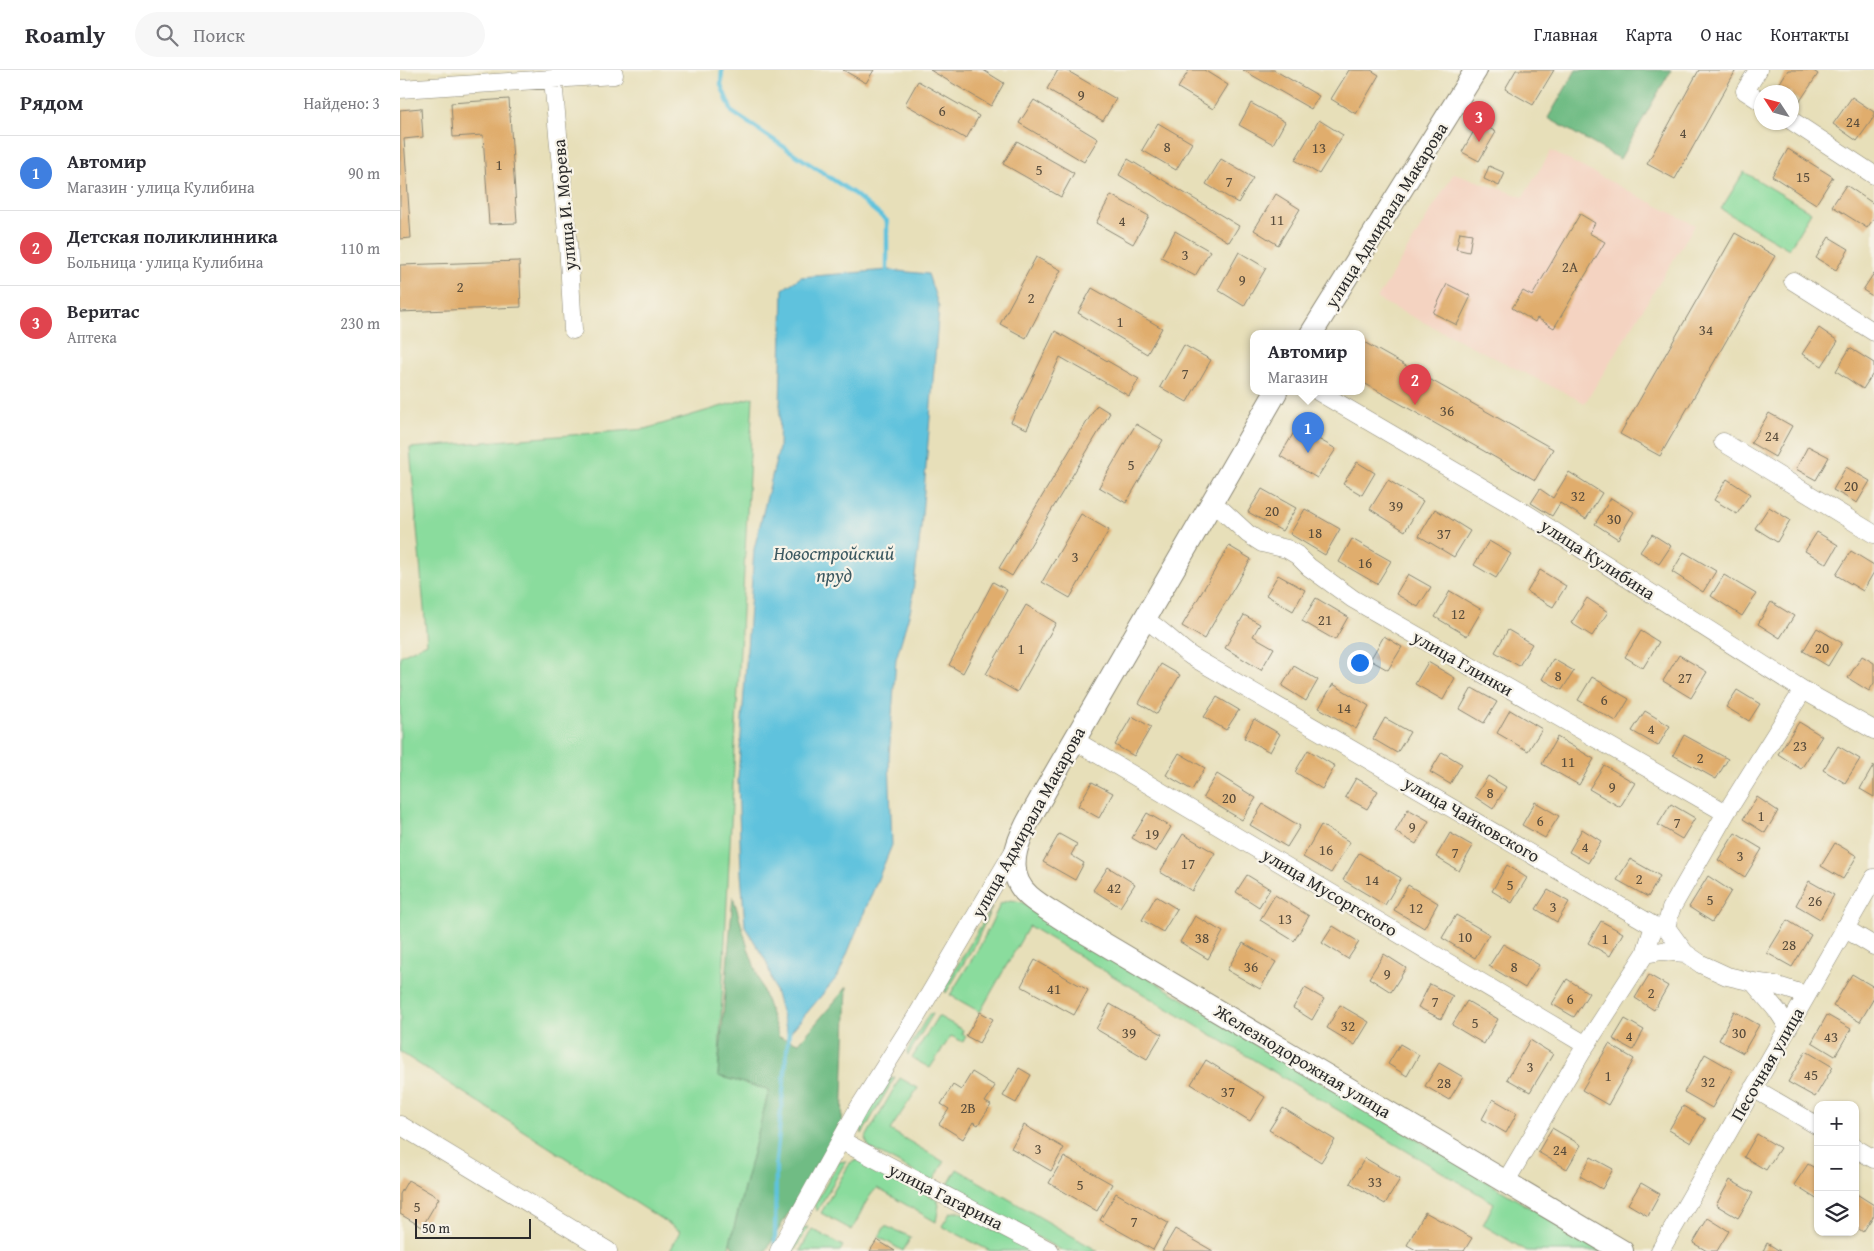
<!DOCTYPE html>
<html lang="ru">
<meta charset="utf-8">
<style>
:root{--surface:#fff;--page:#f7f7f7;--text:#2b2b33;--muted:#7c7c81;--line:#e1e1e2;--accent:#c8321e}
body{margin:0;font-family:"Gentium Book Plus",serif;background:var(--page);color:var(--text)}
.controls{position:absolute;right:15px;bottom:15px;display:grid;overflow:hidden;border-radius:10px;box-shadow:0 1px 4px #0004}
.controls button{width:45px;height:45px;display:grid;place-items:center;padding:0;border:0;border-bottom:1px solid var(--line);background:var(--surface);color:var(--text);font:25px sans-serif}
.compass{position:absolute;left:1354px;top:15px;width:45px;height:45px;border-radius:50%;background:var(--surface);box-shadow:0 1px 4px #0004;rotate:306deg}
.scale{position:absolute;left:15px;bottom:12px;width:116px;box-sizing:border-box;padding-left:5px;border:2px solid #2b2b2b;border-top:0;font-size:14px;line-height:18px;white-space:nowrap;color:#2b2b2b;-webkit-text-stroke:4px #f7f3e8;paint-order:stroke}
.you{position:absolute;left:959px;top:592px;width:18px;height:18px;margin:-12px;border:4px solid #fff;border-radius:50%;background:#1a73e8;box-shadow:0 0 0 8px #1a73e833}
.badge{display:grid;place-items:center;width:32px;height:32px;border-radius:50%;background:var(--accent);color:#fff;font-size:16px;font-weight:700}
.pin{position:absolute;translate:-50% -41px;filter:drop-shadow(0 1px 2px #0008)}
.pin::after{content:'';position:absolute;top:26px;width:18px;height:15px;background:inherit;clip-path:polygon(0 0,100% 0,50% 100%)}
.popup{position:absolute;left:850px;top:260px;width:115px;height:65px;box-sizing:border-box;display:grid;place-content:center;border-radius:10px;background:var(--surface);filter:drop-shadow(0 1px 4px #0005);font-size:16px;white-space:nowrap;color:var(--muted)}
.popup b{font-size:19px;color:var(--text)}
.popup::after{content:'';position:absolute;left:50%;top:100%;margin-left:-10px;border:10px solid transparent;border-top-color:var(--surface)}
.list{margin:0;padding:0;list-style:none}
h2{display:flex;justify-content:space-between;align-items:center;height:65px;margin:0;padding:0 20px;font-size:21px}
h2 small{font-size:16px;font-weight:400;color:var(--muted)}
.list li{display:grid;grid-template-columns:32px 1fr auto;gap:15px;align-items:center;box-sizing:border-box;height:75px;padding:0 20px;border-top:1px solid var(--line)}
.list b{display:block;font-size:19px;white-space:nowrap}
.list p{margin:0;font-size:16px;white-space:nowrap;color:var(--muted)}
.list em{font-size:16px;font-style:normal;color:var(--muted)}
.icon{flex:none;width:28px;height:28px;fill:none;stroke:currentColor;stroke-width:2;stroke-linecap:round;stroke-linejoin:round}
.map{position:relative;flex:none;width:1474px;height:1181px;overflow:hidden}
header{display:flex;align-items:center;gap:30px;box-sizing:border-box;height:70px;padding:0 25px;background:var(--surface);border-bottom:1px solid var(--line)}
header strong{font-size:24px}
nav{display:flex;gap:28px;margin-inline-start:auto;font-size:18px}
.search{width:350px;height:45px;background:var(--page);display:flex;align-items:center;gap:12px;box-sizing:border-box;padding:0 18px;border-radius:28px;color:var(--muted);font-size:19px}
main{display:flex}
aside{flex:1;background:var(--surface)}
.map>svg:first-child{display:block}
.built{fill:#f4d3c1}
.green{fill:#8adc9d;stroke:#5a8464}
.forest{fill:#6fbc84;stroke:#4d7458}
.water{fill:#5fc2dd;stroke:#457684}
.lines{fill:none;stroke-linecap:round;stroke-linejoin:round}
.stream{stroke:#5fc2dd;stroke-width:4.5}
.building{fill:#e0ad6d}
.minor-casing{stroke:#898572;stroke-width:19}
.tertiary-casing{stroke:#898572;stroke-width:24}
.minor{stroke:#fff;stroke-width:18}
.tertiary{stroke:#fff;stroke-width:22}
.labels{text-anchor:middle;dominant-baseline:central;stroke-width:4.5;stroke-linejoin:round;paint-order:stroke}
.number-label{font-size:15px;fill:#584c3c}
.street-label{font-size:18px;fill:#2b2b2b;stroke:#f7f3e8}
.water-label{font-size:19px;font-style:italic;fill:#3b5860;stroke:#f7f3e8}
</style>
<header>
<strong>Roamly</strong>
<div class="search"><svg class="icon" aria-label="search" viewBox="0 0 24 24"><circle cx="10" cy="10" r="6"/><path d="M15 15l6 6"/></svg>Поиск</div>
<nav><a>Главная</a><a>Карта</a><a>О нас</a><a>Контакты</a></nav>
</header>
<main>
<aside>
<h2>Рядом<small>Найдено: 3</small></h2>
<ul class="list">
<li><span class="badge" style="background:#3f7fe0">1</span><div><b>Автомир</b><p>Магазин · улица Кулибина</p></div><em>90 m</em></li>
<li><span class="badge" style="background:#e0444e">2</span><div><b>Детская поликлинника</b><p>Больница · улица Кулибина</p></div><em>110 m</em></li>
<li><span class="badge" style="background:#e0444e">3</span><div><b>Веритас</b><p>Аптека</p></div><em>230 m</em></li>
</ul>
</aside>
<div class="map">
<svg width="1474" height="1181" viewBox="0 0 1474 1181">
<rect width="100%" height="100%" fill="#f7f3e8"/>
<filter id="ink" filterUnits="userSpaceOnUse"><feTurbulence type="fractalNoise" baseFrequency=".02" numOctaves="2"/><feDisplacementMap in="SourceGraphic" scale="10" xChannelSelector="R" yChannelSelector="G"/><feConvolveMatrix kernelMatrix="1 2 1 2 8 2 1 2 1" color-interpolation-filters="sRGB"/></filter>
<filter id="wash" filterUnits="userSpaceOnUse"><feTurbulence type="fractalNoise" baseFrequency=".0096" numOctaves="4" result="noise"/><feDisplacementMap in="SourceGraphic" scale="20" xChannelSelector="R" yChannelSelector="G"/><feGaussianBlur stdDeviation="1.12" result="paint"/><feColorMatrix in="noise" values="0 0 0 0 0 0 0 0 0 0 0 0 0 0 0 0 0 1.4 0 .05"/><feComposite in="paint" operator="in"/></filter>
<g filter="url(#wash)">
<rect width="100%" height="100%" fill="#e7dfb9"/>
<!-- built -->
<path class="built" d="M1151,81L1295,155L1185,333L977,229L1054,103L1123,127Z"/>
<!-- green -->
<path class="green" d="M1344,102L1411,142L1389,179L1321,139Z
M353,327L318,1006L369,1020L328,1181H270L280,1161L0,982V586L27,573L10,378L245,359Z
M611,830L622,832L1202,1181H1127L1083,1155L1094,1133L629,856L580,942L550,925L580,876L601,833Z
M592,837L575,874L546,923L544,918Z
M529,944H533L508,985L507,981Z
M538,946L563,960L562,963L566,966L563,972L551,966L530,998L512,988Z
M495,1007L462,1064C461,1059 460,1054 462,1048C464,1037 483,1008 495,1007Z
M500,1008L518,1018L490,1060L544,1092L533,1112L470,1078L465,1069Z
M461,1089L537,1130L539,1135L536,1152L477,1118C465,1129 460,1146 452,1160L421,1143L450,1093Z
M446,1091L417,1141L414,1136L439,1092Z
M557,1099L698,1181H663L546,1118Z
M558,1141L635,1181H590L542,1156L550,1143Z
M485,1156L511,1167L503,1181L479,1167Z
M408,1157L394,1181H388L402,1158Z
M412,1159L443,1176L440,1181H400Z"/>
<!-- forest -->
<path class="forest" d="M1176,0H1271L1220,89L1148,48Z
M333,826L348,878L379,967L399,973L447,917L442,1052L366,1181H335L330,1173L369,1020L318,1006Z"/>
<!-- water -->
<path class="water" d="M488,200L528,204L539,237L521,458L511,538L496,589L489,687L492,775L438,906L388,965L367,893L345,856L341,803L338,709L354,479L379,378L383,219L401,207Z"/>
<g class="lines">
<!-- stream -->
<path class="stream" d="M322,0L321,15L332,42L453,123L487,151V205
M375,1175L376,1091L389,961"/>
</g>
<g id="blocks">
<!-- building -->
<path class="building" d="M443,0H474L466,13Z
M530,0H583L604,13L591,36Z
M658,0H666L716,29L703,51L647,19Z
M789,0H804L828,15L813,39L778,18Z
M843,0H874L919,26L911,39Z
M949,0H971L979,5L956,44L931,29Z
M1116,0H1154L1133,35L1105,19Z
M1299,0H1336L1275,109L1247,94Z
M1388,0H1412L1418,4L1400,31L1392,26V22H1386L1377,17Z
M518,11L579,46L566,69L505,34Z
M1452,27L1474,42V47L1457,71L1433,54Z
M109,29L117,153L89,154L83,65L53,67L51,33Z
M634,30L698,69L684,92L619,53Z
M851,33L885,52L873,74L839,55Z
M21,38L23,67L4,69L11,168L0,169V40Z
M919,50L943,65L919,104L895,90Z
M1079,52L1096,62L1079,91L1062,82Z
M758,53L792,73L776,100L742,80Z
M617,71L674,103L661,127L603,94Z
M1388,79L1433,107L1416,134L1372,106Z
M728,89L839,156L829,172L719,105Z
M821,89L853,108L838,133L806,114Z
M1089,96L1105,103L1099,116L1084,109Z
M1446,115L1474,134V148L1467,158L1432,136Z
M876,124L900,139L878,175L854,160Z
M711,125L749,146L733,174L696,153Z
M1180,144L1195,153L1189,163L1205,172L1154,258L1137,248L1135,252L1112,238L1123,221L1132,226Z
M775,161L810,181L795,206L761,187Z
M1060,162L1072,164L1069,182L1056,179Z
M1335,163L1375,186L1260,386L1220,364Z
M1429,167L1449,179L1436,200L1416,188Z
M839,182L866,198L844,236L818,220Z
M636,187L661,200L626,268L600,254Z
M119,191L121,237L0,242V195Z
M1474,203V227L1463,220Z
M1047,214L1071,226L1057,255L1033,243Z
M692,218L762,258L747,284L678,243Z
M1419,258L1438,271L1422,296L1402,284Z
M655,261L739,309L729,326L660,287L627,359L611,352Z
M962,271L1153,379L1135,410L962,312Z
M784,275L811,290L787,332L760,317Z
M1450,278L1474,293V302L1463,319L1436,301Z
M697,335L710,343L612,506L599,498Z
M1369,343L1392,356L1375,387L1351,373Z
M736,354L763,370L726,433L699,417Z
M897,357L936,379L917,408L880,386Z
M1408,376L1429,387L1416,410L1396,399Z
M957,392L975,403L962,425L943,414Z
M1446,397L1470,411L1457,433L1433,420Z
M1169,402L1202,423L1186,449L1160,433L1152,446L1131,433L1140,419L1153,428Z
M1327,409L1350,424L1337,444L1314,430Z
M988,410L1023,431L1005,461L970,439Z
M862,419L896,438L882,461L848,442Z
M1211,428L1234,442L1218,469L1195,454Z
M1369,437L1390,450L1377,472L1355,458Z
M905,439L940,459L925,485L890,464Z
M1035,439L1070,461L1054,487L1019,466Z
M681,444L709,460L670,528L642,512Z
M1417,462L1438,475L1427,494L1405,481Z
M1252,464L1271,476L1259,494L1240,482Z
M952,469L991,491L977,514L939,492Z
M1089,471L1111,484L1096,508L1074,495Z
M829,476L851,489L804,569L782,556Z
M1451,481L1474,495V502L1463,521L1436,505Z
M1284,482L1316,501L1303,522L1272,502Z
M1140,500L1166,516L1153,537L1127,522Z
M1008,504L1031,517L1018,537L996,524Z
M878,505L905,520L893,541L866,525Z
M1324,505L1356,524L1342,546L1311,526Z
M593,512L607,520L563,603L549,595Z
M1050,521L1082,540L1067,566L1035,547Z
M916,528L948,547L935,570L902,551Z
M1187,528L1208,542L1192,566L1171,553Z
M1371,532L1394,546L1380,568L1358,554Z
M626,535L656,553L617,622L586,604Z
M844,545L860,554L853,566L874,578L861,600L825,578Z
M1417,558L1442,573L1428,596L1403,581Z
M1108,560L1132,574L1119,596L1095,582Z
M1241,561L1259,572L1243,598L1225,587Z
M984,566L1002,577L988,600L970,590Z
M1279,585L1307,602L1291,628L1263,611Z
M1462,586L1474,593V613L1469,621L1448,608Z
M1153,589L1174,601L1162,620L1142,609Z
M1028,592L1055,608L1043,630L1015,614Z
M761,594L780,605L757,644L739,633Z
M894,596L918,610L906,631L882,616Z
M1192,607L1229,629L1216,651L1178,630Z
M933,614L969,636L956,659L919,638Z
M1072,618L1097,632L1084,653L1060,639Z
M1337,620L1360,634L1349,651L1326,637Z
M817,627L839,640L826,660L804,647Z
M1110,640L1142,659L1128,681L1097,663Z
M1245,641L1270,656L1258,676L1232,661Z
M732,646L751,657L734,686L715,675Z
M985,648L1010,662L997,683L973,669Z
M854,649L880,664L870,682L844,668Z
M1399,652L1422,666L1401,699L1378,684Z
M1284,665L1328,689L1316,709L1273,685Z
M1157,667L1194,689L1179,715L1142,694Z
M1438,676L1460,689L1445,713L1423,700Z
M908,680L935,696L922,719L895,702Z
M1042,682L1062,694L1050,714L1030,702Z
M779,683L805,698L792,720L766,705Z
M1204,695L1235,713L1220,737L1189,719Z
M1474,695V727L1460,719Z
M817,704L856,728L842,750L803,727Z
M1088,706L1106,717L1093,739L1075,727Z
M956,708L978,721L967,739L945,727Z
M692,712L713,723L699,748L678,736Z
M1357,727L1378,741L1365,763L1343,749Z
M1135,732L1159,746L1145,768L1122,755Z
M863,734L900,756L887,777L850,755Z
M1271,734L1295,748L1282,769L1258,755Z
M1008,739L1029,751L1016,774L995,762Z
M747,743L771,757L756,782L732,768Z
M921,755L950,772L931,803L903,787Z
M1182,759L1201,771L1188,793L1169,782Z
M1050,763L1073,776L1059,801L1036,787Z
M1335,763L1362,779L1345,807L1318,790Z
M659,764L677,774L671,785L684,793L675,810L643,792Z
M783,764L815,783L792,821L760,802Z
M1435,773L1457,786L1443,809L1421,796Z
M959,783L1001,808L985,835L943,810Z
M1230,789L1260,806L1248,827L1217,810Z
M1107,795L1127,808L1112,833L1092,821Z
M708,797L735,814L720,837L693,820Z
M847,805L870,819L859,837L836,822Z
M1308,806L1331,821L1312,852L1289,837Z
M1409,811L1434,825L1420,849L1396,835Z
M1008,815L1038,833L1024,858L994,840Z
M1148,820L1169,832L1157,852L1136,839Z
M875,825L909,846L894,871L860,850Z
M756,826L777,839L763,862L742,850Z
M1056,845L1089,864L1075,888L1042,868Z
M795,846L823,862L808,889L780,872Z
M1387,850L1411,865L1392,897L1367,883Z
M1201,851L1223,863L1210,886L1188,873Z
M933,856L959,872L948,889L922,873Z
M843,873L876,892L860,919L827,900Z
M1103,874L1139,895L1125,918L1089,896Z
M984,884L1006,898L991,922L969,908Z
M635,890L688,920L674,945L621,916Z
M1452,904L1474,917V928L1460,952L1433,936Z
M1249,905L1268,916L1254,940L1235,928Z
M1167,909L1189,923L1174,947L1152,934Z
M1030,914L1053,926L1041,949L1018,937Z
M905,918L924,929L912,950L893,938Z
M1067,931L1098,949L1084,974L1052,955Z
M710,934L762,964L747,989L696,959Z
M940,935L969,952L955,975L927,958Z
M1334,941L1359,955L1343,983L1319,970Z
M580,942L593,949L579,973L566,966Z
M1427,945L1451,959L1435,986L1412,972Z
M1225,949L1244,960L1233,980L1213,969Z
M1130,970L1153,984L1130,1022L1107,1009Z
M1000,974L1019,985L1007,1006L988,994Z
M1209,974L1234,989L1208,1035L1182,1020Z
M1406,981L1433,997L1415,1027L1388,1012Z
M1305,984L1333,1000L1312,1038L1284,1022Z
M806,990L865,1027L850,1051L791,1014Z
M1039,993L1063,1007L1049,1030L1025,1016Z
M619,998L631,1005L616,1033L603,1026Z
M572,1002L595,1016L585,1032L591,1035L578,1055L573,1052L563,1069L539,1054L549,1039L541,1034L553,1015L561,1020Z
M1093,1029L1117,1043L1106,1063L1082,1049Z
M1283,1036L1305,1049L1291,1073L1269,1060Z
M883,1038L935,1070L921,1092L869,1060Z
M624,1055L664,1078L651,1101L611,1078Z
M1152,1058L1181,1075L1167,1099L1138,1082Z
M1357,1064L1380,1078L1366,1100L1344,1087Z
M664,1087L712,1114L697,1141L649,1113Z
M1191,1087L1213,1099L1202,1119L1180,1106Z
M965,1088L1000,1109L985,1134L950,1113Z
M1408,1094L1418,1100V1130L1394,1115Z
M8,1110L39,1128L22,1157L0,1144V1124Z
M1330,1110L1353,1123L1338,1148L1316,1135Z
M1241,1113L1260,1124L1248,1146L1228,1134Z
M716,1123L768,1153L753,1180L700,1150Z
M1455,1123L1474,1135V1145L1463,1162L1455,1156Z
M1025,1142L1072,1168L1064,1181H1018L1007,1175Z
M1308,1148L1329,1161L1317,1181H1307L1293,1173Z
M775,1159L813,1181H762Z
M477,1170L495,1181H470Z
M1367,1173L1380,1181H1363Z"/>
</g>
</g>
<g filter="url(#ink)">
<use href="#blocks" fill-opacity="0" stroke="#898572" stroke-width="1"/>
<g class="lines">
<!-- minor casing -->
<g class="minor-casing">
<path id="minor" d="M1358,0L1345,21L1362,32
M153,10L168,173L173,260
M0,19L214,5L213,0
M1392,51L1474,105
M1393,211L1474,262
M919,322L1119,439L1403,620L1474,660
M1323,372L1474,464
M810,433L823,441L848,464L862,473L887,479L897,485L909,497L953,529L1326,743
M744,549C762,559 774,574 791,586L1254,856L1266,857L1285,883L1301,894L1327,906L1353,912L1375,915L1406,925
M674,670L1186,975
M1266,857L1271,839L1326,743L1403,620
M1444,858L1474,876
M1245,884L1262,881L1285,883
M1353,912L1379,943L1388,957
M1353,1018L1418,1056
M0,1055L208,1181
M442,1071L650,1181
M1455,1078L1474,1089
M1106,1111L1186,975L1245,884L1254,856
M379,1181L458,1039L516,947L615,779
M1260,1181L1474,808"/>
</g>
<!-- tertiary casing -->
<g class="tertiary-casing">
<path id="tertiary" d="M911,264L1076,0
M876,322L645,721C629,751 595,796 629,826C639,835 652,842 664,850L1222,1181"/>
</g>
<!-- minor -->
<use href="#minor" class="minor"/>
<!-- tertiary -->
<use href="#tertiary" class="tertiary"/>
</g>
</g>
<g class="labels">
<!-- number labels -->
<g class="number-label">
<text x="681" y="24">9</text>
<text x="542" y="40">6</text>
<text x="1453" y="51">24</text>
<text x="1283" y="62">4</text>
<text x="767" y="76">8</text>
<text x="919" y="77">13</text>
<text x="99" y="94">1</text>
<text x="639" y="99">5</text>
<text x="1403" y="106">15</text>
<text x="829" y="111">7</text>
<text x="877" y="149">11</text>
<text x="722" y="150">4</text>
<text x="785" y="184">3</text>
<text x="1170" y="196">2А</text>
<text x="842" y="209">9</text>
<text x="60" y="216">2</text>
<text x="631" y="227">2</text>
<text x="720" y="251">1</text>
<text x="1306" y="259">34</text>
<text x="785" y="303">7</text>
<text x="1047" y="340">36</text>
<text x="1372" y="365">24</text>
<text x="731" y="394">5</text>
<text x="1451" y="415">20</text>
<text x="1178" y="425">32</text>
<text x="996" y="435">39</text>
<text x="872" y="440">20</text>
<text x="1214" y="448">30</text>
<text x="915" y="462">18</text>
<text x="1044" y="463">37</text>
<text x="675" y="486">3</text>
<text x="965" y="492">16</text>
<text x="1058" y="543">12</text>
<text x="925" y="549">21</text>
<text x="1422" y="577">20</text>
<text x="621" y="578">1</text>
<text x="1158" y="605">8</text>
<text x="1285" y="607">27</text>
<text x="1204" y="629">6</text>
<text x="944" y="637">14</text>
<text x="1251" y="658">4</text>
<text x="1400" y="675">23</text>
<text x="1300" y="687">2</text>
<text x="1168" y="691">11</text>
<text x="1212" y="716">9</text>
<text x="1090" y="722">8</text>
<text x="829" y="727">20</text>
<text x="1361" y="745">1</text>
<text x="1140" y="750">6</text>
<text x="1277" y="752">7</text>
<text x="1012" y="756">9</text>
<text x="752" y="763">19</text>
<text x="1185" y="776">4</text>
<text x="926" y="779">16</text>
<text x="1055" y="782">7</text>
<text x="1340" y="785">3</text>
<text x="788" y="793">17</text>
<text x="1239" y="808">2</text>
<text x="972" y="809">14</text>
<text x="1110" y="814">5</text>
<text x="714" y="817">42</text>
<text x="1310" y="829">5</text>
<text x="1415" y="830">26</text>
<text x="1153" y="836">3</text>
<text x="1016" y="837">12</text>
<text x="885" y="848">13</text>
<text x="1065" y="866">10</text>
<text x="802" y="867">38</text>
<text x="1205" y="868">1</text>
<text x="1389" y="874">28</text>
<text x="851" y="896">36</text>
<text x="1114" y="896">8</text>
<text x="987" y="903">9</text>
<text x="654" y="918">41</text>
<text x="1251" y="922">2</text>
<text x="1170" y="928">6</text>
<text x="1035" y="931">7</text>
<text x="1075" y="952">5</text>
<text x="948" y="955">32</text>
<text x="729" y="962">39</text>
<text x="1339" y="962">30</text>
<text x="1229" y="965">4</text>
<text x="1431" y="966">43</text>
<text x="1130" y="996">3</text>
<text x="1411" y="1004">45</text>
<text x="1208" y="1005">1</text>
<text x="1308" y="1011">32</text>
<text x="1044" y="1012">28</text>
<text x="828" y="1021">37</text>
<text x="568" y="1037">2В</text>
<text x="638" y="1078">3</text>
<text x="1160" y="1079">24</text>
<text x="975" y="1111">33</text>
<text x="680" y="1114">5</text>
<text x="17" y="1136">5</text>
<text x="734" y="1151">7</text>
</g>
<!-- street labels -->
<g class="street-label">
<text transform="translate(164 135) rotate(-95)">улица И. Морева</text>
<text transform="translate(986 145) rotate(-58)">улица Адмирала Макарова</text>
<text transform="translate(1198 489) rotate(33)">улица Кулибина</text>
<text transform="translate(1063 593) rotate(30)">улица Глинки</text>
<text transform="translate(1072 749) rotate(30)">улица Чайковского</text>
<text transform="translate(628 752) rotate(-61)">улица Адмирала Макарова</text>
<text transform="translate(930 822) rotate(31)">улица Мусоргского</text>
<text transform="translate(903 991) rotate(31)">Железнодорожная улица</text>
<text transform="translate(1367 994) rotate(-60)">Песочная улица</text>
<text transform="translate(546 1126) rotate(27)">улица Гагарина</text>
</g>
<!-- water labels -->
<g class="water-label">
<text x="434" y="483">Новостройский<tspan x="434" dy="22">пруд</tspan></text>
</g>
</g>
</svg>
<div class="controls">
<button>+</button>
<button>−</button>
<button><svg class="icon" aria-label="layers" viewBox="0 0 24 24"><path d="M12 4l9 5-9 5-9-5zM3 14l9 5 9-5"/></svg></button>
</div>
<svg class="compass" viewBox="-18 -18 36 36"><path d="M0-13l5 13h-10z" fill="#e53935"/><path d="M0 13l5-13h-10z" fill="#7c7c81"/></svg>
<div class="scale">50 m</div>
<div class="you"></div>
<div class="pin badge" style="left:908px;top:383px;background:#3f7fe0">1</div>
<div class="popup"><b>Автомир</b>Магазин</div>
<div class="pin badge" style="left:1015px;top:335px;background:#e0444e">2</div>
<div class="pin badge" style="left:1079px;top:72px;background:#e0444e">3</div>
</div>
</main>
